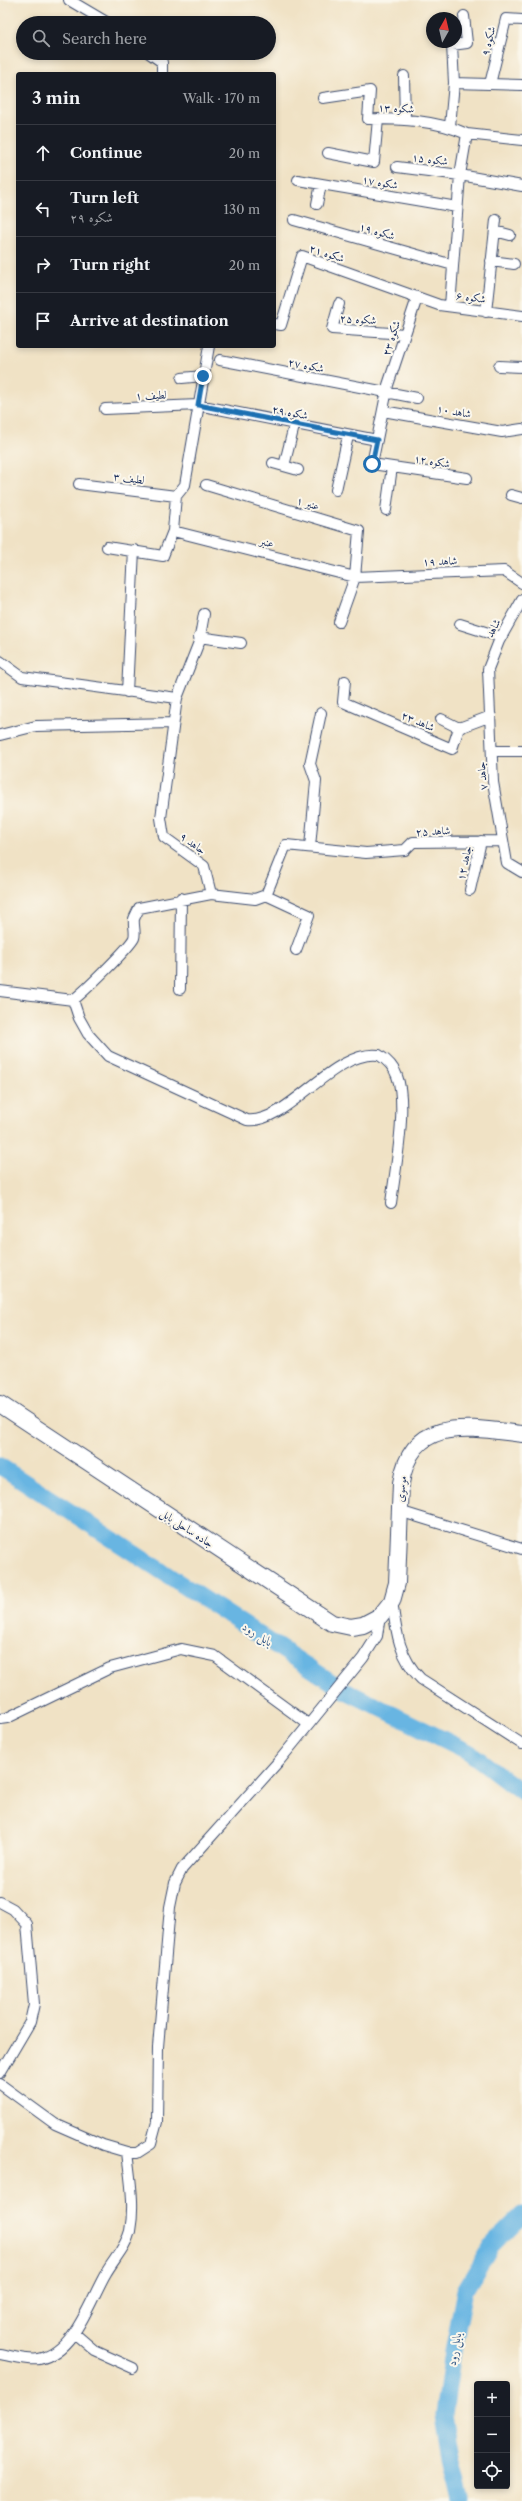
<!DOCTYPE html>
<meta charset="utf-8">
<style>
:root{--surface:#171b24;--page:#20242c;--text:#f1f3f6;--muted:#9ea1a6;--line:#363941}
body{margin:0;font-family:"Libre Caslon Text",Amiri,serif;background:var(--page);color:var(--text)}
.controls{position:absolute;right:12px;bottom:12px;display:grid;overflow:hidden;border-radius:4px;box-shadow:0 2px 6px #0003}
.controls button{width:36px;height:36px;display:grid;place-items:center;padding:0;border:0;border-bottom:1px solid var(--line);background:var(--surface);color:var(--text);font:20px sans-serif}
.compass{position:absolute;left:426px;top:12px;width:36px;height:36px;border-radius:50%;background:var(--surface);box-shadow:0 2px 6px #0003;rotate:8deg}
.stop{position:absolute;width:12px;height:12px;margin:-9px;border:3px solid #1f6fb2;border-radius:50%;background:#fff}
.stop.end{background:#1f6fb2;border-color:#fff;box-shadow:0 1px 4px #0008}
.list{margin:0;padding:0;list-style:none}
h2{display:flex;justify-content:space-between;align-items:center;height:52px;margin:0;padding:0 16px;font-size:17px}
h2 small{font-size:13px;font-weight:400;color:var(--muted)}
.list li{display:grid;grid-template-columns:26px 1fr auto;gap:12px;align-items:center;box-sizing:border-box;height:56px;padding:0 16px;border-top:1px solid var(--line)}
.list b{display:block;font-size:15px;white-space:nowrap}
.list p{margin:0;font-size:13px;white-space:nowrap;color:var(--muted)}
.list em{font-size:13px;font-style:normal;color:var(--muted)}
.icon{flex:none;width:22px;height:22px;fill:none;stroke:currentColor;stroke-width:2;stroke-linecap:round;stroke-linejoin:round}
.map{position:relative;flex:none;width:522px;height:2501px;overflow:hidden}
.search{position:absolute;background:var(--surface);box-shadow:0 2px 6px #0003;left:16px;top:16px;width:260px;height:44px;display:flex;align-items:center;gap:10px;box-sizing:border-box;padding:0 14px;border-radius:22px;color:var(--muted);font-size:15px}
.panel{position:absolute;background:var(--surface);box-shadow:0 2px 6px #0003;left:16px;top:72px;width:260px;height:276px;border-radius:4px}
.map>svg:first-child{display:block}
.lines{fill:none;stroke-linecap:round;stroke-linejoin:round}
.river{stroke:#68b5e2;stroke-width:17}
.minor-casing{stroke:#3b4a6d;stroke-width:12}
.primary-casing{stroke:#3b4a6d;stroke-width:18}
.minor{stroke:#fff;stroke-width:10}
.primary{stroke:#fff;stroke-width:16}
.route{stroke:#1f6fb2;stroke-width:5}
.labels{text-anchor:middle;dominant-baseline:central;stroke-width:4;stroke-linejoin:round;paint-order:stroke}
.street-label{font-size:11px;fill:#1b2f5e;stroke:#fbf7ec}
.water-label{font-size:12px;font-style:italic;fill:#325786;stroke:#fbf7ec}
</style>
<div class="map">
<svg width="522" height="2501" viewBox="0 0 522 2501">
<rect width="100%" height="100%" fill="#fbf7ec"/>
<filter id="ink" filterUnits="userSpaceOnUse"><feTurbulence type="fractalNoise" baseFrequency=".025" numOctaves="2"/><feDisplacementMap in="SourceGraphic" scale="8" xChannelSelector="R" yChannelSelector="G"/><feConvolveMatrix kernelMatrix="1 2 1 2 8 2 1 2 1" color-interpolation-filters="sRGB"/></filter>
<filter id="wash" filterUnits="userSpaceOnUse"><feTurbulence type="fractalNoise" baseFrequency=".012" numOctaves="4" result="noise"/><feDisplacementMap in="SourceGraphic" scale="16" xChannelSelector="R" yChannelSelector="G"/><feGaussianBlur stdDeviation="0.9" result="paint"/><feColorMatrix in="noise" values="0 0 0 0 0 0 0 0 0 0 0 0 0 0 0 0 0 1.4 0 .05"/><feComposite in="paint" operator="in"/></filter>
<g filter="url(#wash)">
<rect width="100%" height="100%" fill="#f0e2c5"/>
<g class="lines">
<!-- river -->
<path class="river" d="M0,1466L344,1690L469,1752L522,1792
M461,2501L451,2460L444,2415L453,2351L465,2290L491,2246L522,2215"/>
</g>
</g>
<g filter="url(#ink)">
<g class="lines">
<!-- minor casing -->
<g class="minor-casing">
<path id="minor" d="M69,0L108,23
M149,53L162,62V74
M404,76L405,119
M454,83L522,85
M490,84L506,19L522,20
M323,98L370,91L368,119C402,119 436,120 467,134L460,175L450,306
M450,126L454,83L452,45L467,43L464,16
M467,134L522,140
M328,153L374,162L378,119
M397,167L460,175L522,186
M298,180L457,207
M317,204L321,184
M294,220L453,265
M495,231L510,235
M491,261L514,264
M417,298L388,385L372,464L467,478
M339,304L332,329L405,334
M486,312L496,220
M274,324L281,325L302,256L439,305L522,316
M220,360L417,398
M499,366L522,367
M182,378L203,376
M105,409L198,405L377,440
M383,411L502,432L522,429
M273,463L298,470
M284,466L294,426
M79,484L176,496
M206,485L359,531L355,577L339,622
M336,490L348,436
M511,495L522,498
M386,510L392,467
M173,531L355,577L504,571L522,583
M107,547L163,556L173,531L176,496L185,485L209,346
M522,600L499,641L488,669L493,782L507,863L522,872
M204,614L199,642L177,698L161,818L164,837L204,866L211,894
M460,624L501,637
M199,637L241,643
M0,661L22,677L177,698
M345,681L343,702L452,749L459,728L491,716
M127,692L134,550
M441,719L459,728
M0,735L36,726L173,723
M492,751H522
M310,847L316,781L310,764L321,713
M470,890L481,841
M266,895L309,915L296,950
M180,989L181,898
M0,991L73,1000L79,1018L88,1034L108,1056L247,1120C287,1125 333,1049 379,1055C387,1060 394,1067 397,1076C408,1105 395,1171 391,1203
M73,1000C83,993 130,947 134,938C136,932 133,926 134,919C135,916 138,911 139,908L211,894L255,899L266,895L286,845L366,853L405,850L413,842L503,841
M399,1511L522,1549
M392,1601C396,1631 399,1658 421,1679L522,1744
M0,1719L7,1718L110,1668L181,1649L215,1656L308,1724
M0,1902L13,1909L27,1924L34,2004L30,2022L0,2073
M0,2084L55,2124L103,2145L130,2153H137L151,2144L157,2122L158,2047L170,1907L175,1883L182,1869L279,1761L363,1658L377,1636L380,1616
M74,2333L95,2351L133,2368
M0,2354C12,2356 28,2361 39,2359C75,2352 90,2300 106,2273C114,2259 126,2247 130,2231C135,2205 130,2179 127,2152"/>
</g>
<!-- primary casing -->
<g class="primary-casing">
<path id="primary" d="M0,1404L332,1623L351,1627L363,1625L380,1616L392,1601L397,1583L401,1483C412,1414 471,1428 522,1434"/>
</g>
<!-- minor -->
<use href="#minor" class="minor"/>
<!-- primary -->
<use href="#primary" class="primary"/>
</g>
</g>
<g class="lines" filter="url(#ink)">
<!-- route -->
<path class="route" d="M203,376L198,405L377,440L372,464"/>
</g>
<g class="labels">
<!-- street labels -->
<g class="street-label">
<text transform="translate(488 41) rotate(-76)">شکوه ۹</text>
<text transform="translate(396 108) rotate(3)">شکوه ۱۳</text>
<text transform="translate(430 159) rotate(7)">شکوه ۱۵</text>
<text transform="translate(380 182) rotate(10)">شکوه ۱۷</text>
<text transform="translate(377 231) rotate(16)">شکوه ۱۹</text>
<text transform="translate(327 253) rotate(18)">شکوه ۲۱</text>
<text transform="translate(471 297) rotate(8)">شکوه ۶</text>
<text transform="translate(358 319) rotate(4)">شکوه ۲۵</text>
<text transform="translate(391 338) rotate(-72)">شکوه ۲۳</text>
<text transform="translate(306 365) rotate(11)">شکوه ۲۷</text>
<text transform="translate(151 395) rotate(-2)">لطیف ۱</text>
<text transform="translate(454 411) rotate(10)">شاهد ۱۰</text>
<text transform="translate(290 412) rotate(11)">شکوه ۲۹</text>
<text transform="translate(432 461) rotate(9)">شکوه ۱۲</text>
<text transform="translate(129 478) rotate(7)">لطیف ۳</text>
<text transform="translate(308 503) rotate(17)">عنیر ۱</text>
<text transform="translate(267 542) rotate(14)">عنبر</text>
<text transform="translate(440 561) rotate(-2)">شاهد ۱۹</text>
<text transform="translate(493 628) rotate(-62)">شاهد</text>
<text transform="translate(418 721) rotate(23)">شاهد ۲۳</text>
<text transform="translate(482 776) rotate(-95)">جاهد ۷</text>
<text transform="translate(433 831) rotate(-3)">شاهد ۲۵</text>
<text transform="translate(193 843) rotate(35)">جاهد ۹</text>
<text transform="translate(464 863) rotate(-77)">جاهد ۱۲</text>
<text transform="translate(401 1489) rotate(-84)">موسوی</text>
<text transform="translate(187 1528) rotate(33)">جاده ساحلی بابل</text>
</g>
<!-- water labels -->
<g class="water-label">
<text transform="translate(258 1634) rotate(33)">بابل رود</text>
<text transform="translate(454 2349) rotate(-80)">بابل رود</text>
</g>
</g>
</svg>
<div class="controls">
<button>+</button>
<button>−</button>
<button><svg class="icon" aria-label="locate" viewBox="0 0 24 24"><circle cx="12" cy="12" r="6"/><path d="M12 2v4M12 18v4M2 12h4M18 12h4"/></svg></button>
</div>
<svg class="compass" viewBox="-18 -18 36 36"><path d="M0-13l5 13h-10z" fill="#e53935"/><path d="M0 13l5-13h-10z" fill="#9ea1a6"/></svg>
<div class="stop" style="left:372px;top:464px"></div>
<div class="stop end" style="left:203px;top:376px"></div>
<div class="search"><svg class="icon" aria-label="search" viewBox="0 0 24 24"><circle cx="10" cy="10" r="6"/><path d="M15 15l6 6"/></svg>Search here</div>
<section class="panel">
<h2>3 min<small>Walk · 170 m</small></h2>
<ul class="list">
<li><svg class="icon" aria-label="ahead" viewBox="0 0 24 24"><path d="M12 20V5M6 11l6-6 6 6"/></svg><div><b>Continue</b></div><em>20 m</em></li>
<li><svg class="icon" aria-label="left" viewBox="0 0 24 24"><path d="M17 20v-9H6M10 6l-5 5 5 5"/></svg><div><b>Turn left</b><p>شکوه ۲۹</p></div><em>130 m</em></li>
<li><svg class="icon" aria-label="right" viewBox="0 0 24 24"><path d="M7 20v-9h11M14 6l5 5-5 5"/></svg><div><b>Turn right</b></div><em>20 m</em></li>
<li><svg class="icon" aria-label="arrive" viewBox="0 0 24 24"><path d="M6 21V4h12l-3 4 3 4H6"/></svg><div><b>Arrive at destination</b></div></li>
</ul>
</section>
</div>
